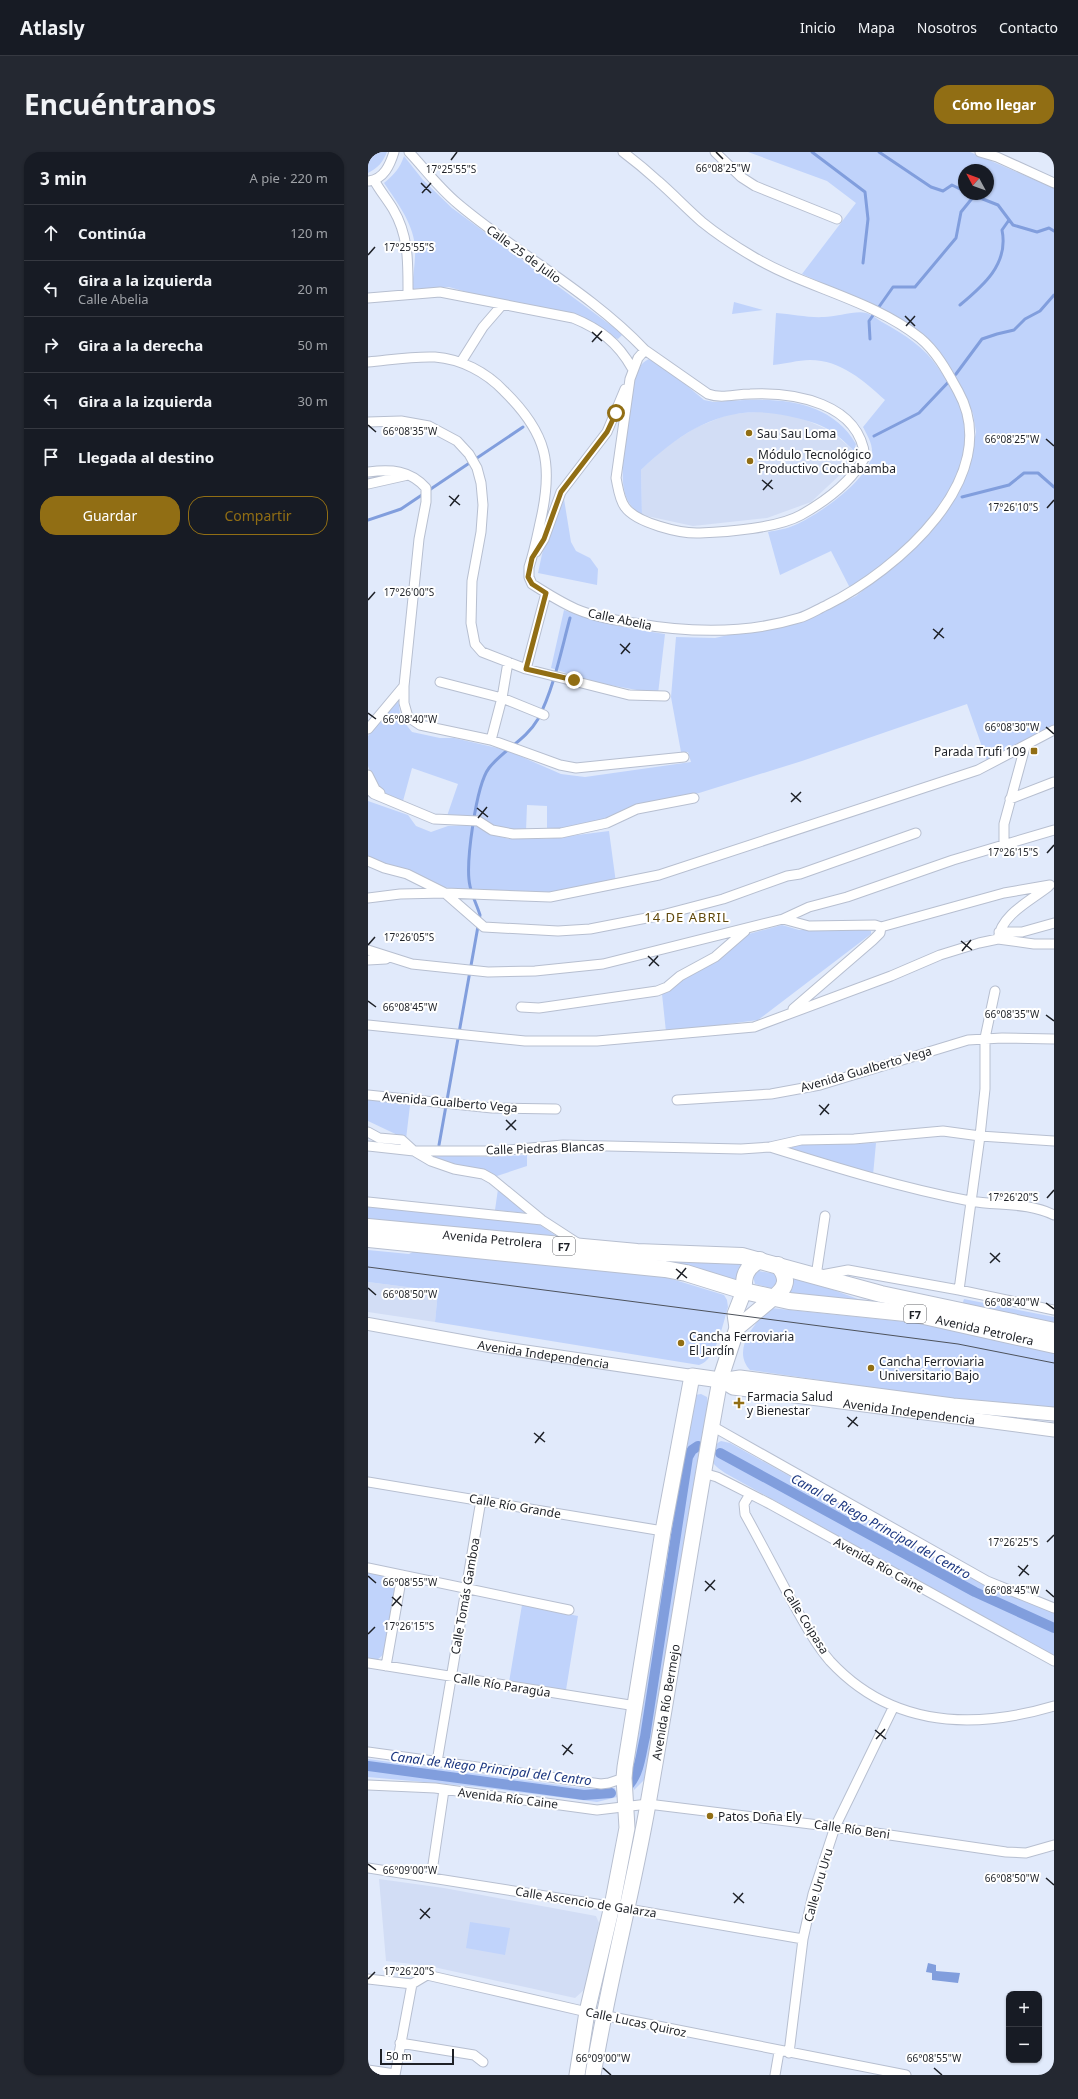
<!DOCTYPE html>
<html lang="es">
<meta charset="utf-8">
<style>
:root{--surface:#171b24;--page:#242831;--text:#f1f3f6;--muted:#9ea1a6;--line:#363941;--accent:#916e14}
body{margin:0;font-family:"Noto Sans",sans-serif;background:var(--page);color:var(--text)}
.controls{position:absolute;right:12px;bottom:12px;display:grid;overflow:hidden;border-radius:8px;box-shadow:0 1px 3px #0004}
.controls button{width:36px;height:36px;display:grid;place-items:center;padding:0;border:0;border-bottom:1px solid var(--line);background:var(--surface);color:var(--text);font:20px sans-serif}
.compass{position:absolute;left:590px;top:12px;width:36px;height:36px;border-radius:50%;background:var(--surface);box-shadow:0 1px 3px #0004;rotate:311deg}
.scale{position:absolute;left:12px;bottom:10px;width:74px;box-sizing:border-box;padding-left:4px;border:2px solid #1e2127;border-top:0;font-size:11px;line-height:14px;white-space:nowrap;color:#1e2127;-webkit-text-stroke:3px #fff;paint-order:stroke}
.stop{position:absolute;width:12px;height:12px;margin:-9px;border:3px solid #916e14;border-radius:50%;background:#fff}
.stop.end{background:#916e14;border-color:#fff;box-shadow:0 1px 4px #0008}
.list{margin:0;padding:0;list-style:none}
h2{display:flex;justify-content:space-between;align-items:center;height:52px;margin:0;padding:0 16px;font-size:17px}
h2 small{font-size:13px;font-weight:400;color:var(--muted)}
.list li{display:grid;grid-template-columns:26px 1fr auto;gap:12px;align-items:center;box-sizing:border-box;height:56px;padding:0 16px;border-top:1px solid var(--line)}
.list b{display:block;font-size:15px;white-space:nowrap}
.list p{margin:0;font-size:13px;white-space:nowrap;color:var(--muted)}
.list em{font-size:13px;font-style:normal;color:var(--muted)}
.actions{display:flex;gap:8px;padding:12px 16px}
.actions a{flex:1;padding:9px 0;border:1px solid var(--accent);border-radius:16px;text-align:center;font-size:14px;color:var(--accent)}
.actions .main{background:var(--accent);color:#fff}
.icon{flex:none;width:22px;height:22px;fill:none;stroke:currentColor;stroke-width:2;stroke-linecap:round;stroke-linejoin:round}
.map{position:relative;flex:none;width:686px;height:1923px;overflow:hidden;border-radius:16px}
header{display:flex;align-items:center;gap:24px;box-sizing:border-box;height:56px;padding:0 20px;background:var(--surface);border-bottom:1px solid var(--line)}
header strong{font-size:19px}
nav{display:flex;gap:22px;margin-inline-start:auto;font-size:14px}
.intro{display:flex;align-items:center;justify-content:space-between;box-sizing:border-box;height:96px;padding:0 24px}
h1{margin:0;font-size:28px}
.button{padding:10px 18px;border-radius:16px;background:var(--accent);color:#fff;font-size:14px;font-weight:700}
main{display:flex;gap:24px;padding:0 24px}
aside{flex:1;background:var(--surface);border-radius:16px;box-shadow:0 1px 3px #0004}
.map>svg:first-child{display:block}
.built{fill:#d2ddf5}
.green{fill:#c0d3fb;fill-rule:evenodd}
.water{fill:#819edd}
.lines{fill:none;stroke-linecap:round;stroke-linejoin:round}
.stream{stroke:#819edd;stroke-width:3}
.canal{stroke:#819edd;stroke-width:10}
.minor-casing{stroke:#b7bfd0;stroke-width:11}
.tertiary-casing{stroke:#b7bfd0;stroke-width:14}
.secondary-casing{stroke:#b7bfd0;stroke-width:15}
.primary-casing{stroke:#b7bfd0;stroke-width:17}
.trunk-casing{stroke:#b7bfd0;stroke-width:18}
.minor{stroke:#fff;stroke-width:9}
.tertiary{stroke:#fff;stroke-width:12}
.secondary{stroke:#fff;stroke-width:13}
.primary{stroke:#fff;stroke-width:15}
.trunk{stroke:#fff;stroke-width:16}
.tram{stroke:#4d525b;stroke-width:1}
.route{stroke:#916e14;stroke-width:5}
.ticks{fill:none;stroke:#1e2127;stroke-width:1.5}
.poi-dot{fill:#916e14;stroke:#fff;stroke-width:1.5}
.labels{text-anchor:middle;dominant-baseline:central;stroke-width:4;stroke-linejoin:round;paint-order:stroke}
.shield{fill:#fff;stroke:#626468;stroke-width:1}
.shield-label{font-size:11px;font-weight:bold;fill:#1e2127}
.street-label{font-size:12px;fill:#1e2127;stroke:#fff}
.poi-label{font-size:12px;fill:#1e2127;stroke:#fff;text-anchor:start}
.neighbourhood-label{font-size:13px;letter-spacing:1px;fill:#60480b;stroke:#fff}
.water-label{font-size:13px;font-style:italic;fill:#1d3881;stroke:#fff}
.ticks-label{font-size:10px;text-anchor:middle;fill:#1e2127;stroke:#fff;stroke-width:4;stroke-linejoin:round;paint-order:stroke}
</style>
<header>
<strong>Atlasly</strong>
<nav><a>Inicio</a><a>Mapa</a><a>Nosotros</a><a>Contacto</a></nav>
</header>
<div class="intro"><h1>Encuéntranos</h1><a class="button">Cómo llegar</a></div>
<main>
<aside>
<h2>3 min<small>A pie · 220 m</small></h2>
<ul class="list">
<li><svg class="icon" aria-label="ahead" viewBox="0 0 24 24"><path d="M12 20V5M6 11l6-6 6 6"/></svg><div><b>Continúa</b></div><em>120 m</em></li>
<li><svg class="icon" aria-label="left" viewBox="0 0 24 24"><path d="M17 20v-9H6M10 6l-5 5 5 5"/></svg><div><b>Gira a la izquierda</b><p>Calle Abelia</p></div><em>20 m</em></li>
<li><svg class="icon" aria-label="right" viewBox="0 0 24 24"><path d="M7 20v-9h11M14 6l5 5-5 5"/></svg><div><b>Gira a la derecha</b></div><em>50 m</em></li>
<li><svg class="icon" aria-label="left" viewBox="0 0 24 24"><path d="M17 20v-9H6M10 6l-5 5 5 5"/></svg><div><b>Gira a la izquierda</b></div><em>30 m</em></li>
<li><svg class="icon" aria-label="arrive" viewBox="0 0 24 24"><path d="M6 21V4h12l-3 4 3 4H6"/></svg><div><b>Llegada al destino</b></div></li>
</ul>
<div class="actions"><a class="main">Guardar</a><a>Compartir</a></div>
</aside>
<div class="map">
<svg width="686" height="1923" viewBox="0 0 686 1923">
<rect width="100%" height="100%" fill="#e1eafb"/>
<!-- built -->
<path class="built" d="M401,259L433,266L463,279L486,299L474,321L443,350L399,366L325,374L274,363L273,318L296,296L327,276L361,262Z
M0,1130L70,1139L67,1170L0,1160Z
M11,1727L76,1736L228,1764L231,1771L217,1837L207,1846L61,1814L18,1809Z"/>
<!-- green -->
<path class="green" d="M0,0H19C15,10 10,16 0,21Z
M380,0H602L686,36V573L619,609L599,552L434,609L331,641L286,651L231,670L179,679V654L159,653L158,679L136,678L79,664L90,632L44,616L35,649L16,641L4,625L0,614V584L30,547L32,561L36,570L44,580L72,586H86L138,598L193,622L217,625L323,610L320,600H313L303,545L308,485L347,486L374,480L433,471L488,444L522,417L575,363L588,343L603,305L608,280L605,262L599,247L574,204L515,159L434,122L488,51L459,29ZM596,18H620V42H596Z
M36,4L55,28L84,56L248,177L254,183L250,187L245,185L208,163L109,143L81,135L44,137C45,123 48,107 47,93C44,70 29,50 16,31C26,23 32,16 36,4Z
M366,150L395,158L364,162Z
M408,161C424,162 441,166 456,165C467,165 489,158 498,161C503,162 509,167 514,170C537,183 557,195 571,217C581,232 594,250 597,268C606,344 537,399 482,436L463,399L412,423L400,380C409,378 419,377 427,373C450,363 501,328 504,302C505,292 499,283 495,275L517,248C496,229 473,208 442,208C430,208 417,212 405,213Z
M281,207L305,222L336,248L346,250C396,246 459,242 488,292L486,299C479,292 471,284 463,279C451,271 434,267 420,264C359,250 316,277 273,318L274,363C264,357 258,349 256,337C251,316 261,233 272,215C274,211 277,209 281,207Z
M196,347L203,390L208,399L222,406L230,417L229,433L170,421L174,402Z
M196,458C230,471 262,477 297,482L290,542L226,530L183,516Z
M0,649L40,663L48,674L63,680L80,674L103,673L112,675L122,682L141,687H178L241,679L248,731L181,742L98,738L73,735L0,706Z
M414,773L431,778H499L503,779V782L390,868L298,880L294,842L377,783Z
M0,941L43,945L38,987L0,969Z
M508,991L505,1023L424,997V993Z
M60,1003L125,1005L159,1003V1014L129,1024L85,1013Z
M130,1037L158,1061L127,1058Z
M0,1055L107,1064L172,1073L190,1085L0,1068Z
M0,1079L376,1110L370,1131L314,1112Z
M50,1097L294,1124L356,1143L359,1148L360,1155C355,1171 348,1209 331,1213L67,1170L70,1139L0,1130V1098L41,1102Z
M391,1119L408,1122L412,1126L406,1137L387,1132L385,1124Z
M430,1125L490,1147L567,1156L419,1143L425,1126Z
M596,1147L686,1165V1172L594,1153Z
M403,1156L549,1171L643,1191L686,1197V1256L585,1247L382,1218C363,1198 387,1170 403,1156Z
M333,1242L339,1245L340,1251L277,1627L266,1638L262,1620L307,1328L327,1243Z
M353,1289L362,1291L583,1414L630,1439L686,1461V1504L357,1321C353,1318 348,1315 345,1311C340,1303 346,1292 353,1289Z
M0,1419L27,1426L30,1429L16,1502L9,1508L0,1506Z
M154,1453L210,1464L198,1538L141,1530Z
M0,1607L206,1635L227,1637L247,1636L249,1645L229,1650L111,1635L0,1625Z
M102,1770L142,1776L137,1803L98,1796Z"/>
<!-- water -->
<path class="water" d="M560,1811L568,1813V1819L592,1821L590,1831L564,1828V1821L558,1820Z"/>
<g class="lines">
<!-- stream -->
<path class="stream" d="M444,0L497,40L500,67L495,111
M511,0L563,35L575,39L584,33L596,39
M602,42L630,53L645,73L669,80L681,76L686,79
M592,153C615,134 641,112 634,78L641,68
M502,187L501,169L525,135H547L588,86L593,60L606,44
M506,284L551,261L588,222L614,187L629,182L646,178L657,167L672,159L686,143
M594,345L641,333L656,321H670L686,335
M0,368L33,357L155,275
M71,993L112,763C109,753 104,744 102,734C97,713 108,633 121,616C135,598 158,588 170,567C186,536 193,499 202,466"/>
<!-- canal -->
<path class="canal" d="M352,1301L607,1440L686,1476
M0,1614L216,1643L243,1641
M261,1633C272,1620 273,1601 277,1585L320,1305L324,1298L330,1294"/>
<!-- minor casing -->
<g class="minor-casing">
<path id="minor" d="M41,0C57,17 70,35 89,51C149,102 222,140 277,198
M347,0L373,25L387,34L469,67
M612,0L629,5L686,31
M6,28C12,39 19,47 25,57C41,84 40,111 40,141
M1,29C16,27 22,13 26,0
M0,146L72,140L205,166C232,177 250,191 264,216
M277,198L340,242C354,247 367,242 382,242C427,240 491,251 497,305C483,330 458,349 433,363C410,376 359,380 332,381C313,382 268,371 257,355C251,347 250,335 248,326L262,227L270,206Z
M0,210C22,208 45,204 67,205C93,207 118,220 136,239C179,281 186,312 172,371C169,385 166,400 161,415V425L164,432C178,441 192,450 208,457C227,465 246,468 266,471C321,481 378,482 431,466C441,463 450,457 459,453C528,419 638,325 590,239C580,221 569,200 552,186C503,147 437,136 384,104C367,94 350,83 334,70C319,57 305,42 290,29C279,19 267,9 255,0
M93,210L115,175L134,153
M0,270L33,269L61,274L89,289L101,302L109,316L113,331L115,353L113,380L104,429L103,471L107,492L114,500L158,517L261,543L297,544
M0,320C23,317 42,318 58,336V350L51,387L36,534V551L40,565L52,573L123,588L192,613L208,616L316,605
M0,332L40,323
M168,400L176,387L193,340L239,280L257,237
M158,517L178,441
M72,530L134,546L176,563
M0,577L36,534
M123,588L134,546L140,510
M0,623L7,637L12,641
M0,637L6,642L66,667L110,669L124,678L145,682L193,681L239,671L269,657L326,646
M642,647L686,630
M636,692V672L657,595
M0,709L16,716L39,722L77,741L116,775L190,779L222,777L294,763L355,747L419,724L432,722L548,681
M0,746L32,742L77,741L182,745L291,723L610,618L686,578
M415,767L441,774L507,773L513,775L512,781L505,788L425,857
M513,775L636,741L682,733
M631,780H654L686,771
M630,787C633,763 662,749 680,735
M0,798L44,812L120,820L167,819L235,812L415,767L441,755L479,745L585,708L686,678
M0,808L18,807
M153,855L171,856L289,839L299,835L312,824L347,805L377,779
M0,873L157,889H229L386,875L523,824L572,803L611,791L630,787L666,792H686
M0,943L124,956L188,957
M309,948L403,942L452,933L600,888L634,886L686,887
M0,980L11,986L34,988L46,999L63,1009L86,1017L115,1022L124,1027L174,1068L211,1092
M0,994L46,999H128L195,993L373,997L402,995L433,988L486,987L575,979L612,984L686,989
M402,995C469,1016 534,1036 602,1049C630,1054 660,1050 686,1063
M0,1050L174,1068
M457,1064L448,1124L480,1118L591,1138L686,1158
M591,1138L612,984L617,937V886L627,839
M344,1274L619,1429L686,1456
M335,1321L349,1325L402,1352L686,1509
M0,1330L295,1379
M382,1342L376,1352L377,1362C392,1389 406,1416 420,1442C433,1465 445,1489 462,1509C523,1575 605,1578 686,1554
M0,1416L201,1458
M0,1511L268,1554
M18,1514L34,1423
M0,1600L233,1632L241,1631L256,1626
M69,1610L113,1348
M0,1633L67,1636L229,1658L280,1652L467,1675L638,1700L658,1701L686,1693
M0,1716L260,1757L435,1787
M63,1726L76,1638
M0,1827L44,1832L59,1823L219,1860L538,1923
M32,1891L106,1903L115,1910
M421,1901L435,1787L445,1742L467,1675L526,1554
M0,1918L27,1922
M27,1923L44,1832
M407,1923L411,1900"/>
</g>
<!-- tertiary casing -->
<g class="tertiary-casing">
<g id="tertiary">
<path id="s1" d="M0,1172L121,1194L324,1224"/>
</g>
</g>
<!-- secondary casing -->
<g class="secondary-casing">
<g id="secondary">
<path id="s2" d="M352,1228L365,1236L686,1278"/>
<path d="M352,1228L372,1225L585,1253L686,1262"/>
</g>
</g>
<!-- primary casing -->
<g class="primary-casing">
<g id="primary">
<path d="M369,1176L405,1146"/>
<path d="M209,1923L219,1860L244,1754L259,1676L256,1626L257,1615L295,1379L324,1224L352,1228"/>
<path id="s3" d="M225,1923C240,1832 264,1743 280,1652C305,1510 326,1368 352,1228L369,1176L367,1162L376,1139"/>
</g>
</g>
<!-- trunk casing -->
<g class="trunk-casing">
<g id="trunk">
<path id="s4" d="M0,1075L269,1100L374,1104L513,1142L686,1179"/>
<path id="s5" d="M0,1087L297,1117L318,1121L376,1139L421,1149L547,1162L686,1193"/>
<path d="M376,1139C375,1124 378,1115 392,1108"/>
<path d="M405,1146C419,1136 421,1126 410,1113"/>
</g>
</g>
<!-- minor -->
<use href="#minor" class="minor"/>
<!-- tertiary -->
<use href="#tertiary" class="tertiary"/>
<!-- secondary -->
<use href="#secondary" class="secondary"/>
<!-- primary -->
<use href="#primary" class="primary"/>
<!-- trunk -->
<use href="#trunk" class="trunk"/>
<!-- tram -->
<path class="tram" d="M0,1115L590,1192L686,1211"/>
</g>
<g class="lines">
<!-- route -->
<path class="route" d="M206,528L158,517L178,441L164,432L160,425L164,406L176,387L193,340L239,280L248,261"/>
</g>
<!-- ticks -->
<path class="ticks" d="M348,0L355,7M83,8L89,0M53,31L63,41M54,41L63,31M0,103L7,95M537,164L547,174M538,174L547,164M224,180L234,189M224,190L234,179M0,273L8,280M678,287L686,294M394,328L405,337M395,338L404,328M81,344L92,353M82,354L91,343M679,356L686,348M0,448L7,440M565,477L576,486M566,487L575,476M252,492L262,501M253,502L262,491M0,561L8,567M678,575L686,582M423,641L433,650M423,650L433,640M109,656L120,665M110,666L119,655M679,701L686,693M593,789L604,798M0,793L7,785M594,799L603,788M280,804L291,814M281,814L290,804M0,849L8,855M678,863L686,869M451,953L461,962M452,963L461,952M138,968L148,978M138,978L148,968M679,1046L686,1038M622,1101L632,1110M622,1111L632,1101M308,1117L319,1126M309,1127L318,1116M0,1136L8,1143M678,1151L686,1157M479,1265L490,1274M480,1275L489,1265M166,1281L177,1290M167,1291L176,1280M679,1390L686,1383M650,1414L661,1423M0,1424L8,1431M651,1424L660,1413M337,1429L347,1438M678,1438L686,1445M337,1439L347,1428M24,1445L34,1454M24,1454L33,1444M0,1482L7,1475M507,1578L518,1587M508,1587L517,1577M194,1593L205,1602M195,1603L204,1592M0,1712L8,1718M678,1726L686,1733M365,1741L376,1751M366,1751L375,1741M52,1757L62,1766M52,1767L62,1756M0,1827L7,1820M235,1916L243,1923M566,1916L574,1923"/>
<!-- markers -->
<g class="poi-dot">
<circle cx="381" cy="281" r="4"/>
<circle cx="382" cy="309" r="4"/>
<rect x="662" y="595" width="8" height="8" rx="2"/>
<circle cx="313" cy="1191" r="4"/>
<circle cx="503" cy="1216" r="4"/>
<path d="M369 1245h4v4h4v4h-4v4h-4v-4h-4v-4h4z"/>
<circle cx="342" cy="1664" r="4"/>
</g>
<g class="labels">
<!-- shield labels -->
<g class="shield">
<rect x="185" y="1085" width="22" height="18" rx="3"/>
<rect x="536" y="1153" width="22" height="18" rx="3"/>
</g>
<g class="shield-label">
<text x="196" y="1094">F7</text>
<text x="547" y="1162">F7</text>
</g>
<!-- street labels -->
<g class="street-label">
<text transform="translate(156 102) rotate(36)">Calle 25 de Julio</text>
<text transform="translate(252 467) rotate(12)">Calle Abelia</text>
<text transform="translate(498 917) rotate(-16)">Avenida Gualberto Vega</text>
<text transform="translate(82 950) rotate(5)">Avenida Gualberto Vega</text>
<text transform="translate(177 996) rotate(-2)">Calle Piedras Blancas</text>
<text stroke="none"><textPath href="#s4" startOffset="125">Avenida Petrolera</textPath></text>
<text stroke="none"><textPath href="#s5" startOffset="625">Avenida Petrolera</textPath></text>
<text stroke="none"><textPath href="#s1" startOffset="178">Avenida Independencia</textPath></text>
<text stroke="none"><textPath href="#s2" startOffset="193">Avenida Independencia</textPath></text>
<text transform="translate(147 1354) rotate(10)">Calle Río Grande</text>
<text transform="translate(511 1413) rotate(29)">Avenida Río Caine</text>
<text transform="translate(97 1444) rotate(-80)">Calle Tomás Gamboa</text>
<text transform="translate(438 1469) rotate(58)">Calle Coipasa</text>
<text transform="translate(134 1533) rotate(9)">Calle Río Paragúa</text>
<text stroke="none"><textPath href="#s3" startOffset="380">Avenida Río Bermejo</textPath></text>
<text transform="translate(140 1646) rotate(7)">Avenida Río Caine</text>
<text transform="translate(484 1677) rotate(8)">Calle Río Beni</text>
<text transform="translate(450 1733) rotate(-74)">Calle Uru Uru</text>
<text transform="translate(218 1750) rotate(9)">Calle Ascencio de Galarza</text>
<text transform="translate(268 1870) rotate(12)">Calle Lucas Quiroz</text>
</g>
<!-- poi labels -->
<g class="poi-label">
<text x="389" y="281">Sau Sau Loma</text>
<text x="390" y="302">Módulo Tecnológico<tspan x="390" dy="14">Productivo Cochabamba</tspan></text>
<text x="658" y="599" text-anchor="end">Parada Trufi 109</text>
<text x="321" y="1184">Cancha Ferroviaria<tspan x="321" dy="14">El Jardín</tspan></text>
<text x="511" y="1209">Cancha Ferroviaria<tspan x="511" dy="14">Universitario Bajo</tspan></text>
<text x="379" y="1244">Farmacia Salud<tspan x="379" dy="14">y Bienestar</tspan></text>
<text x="350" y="1664">Patos Doña Ely</text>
</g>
<!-- neighbourhood labels -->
<g class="neighbourhood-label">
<text x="319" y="765">14 DE ABRIL</text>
</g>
<!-- water labels -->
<g class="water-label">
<text transform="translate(513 1374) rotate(29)">Canal de Riego Principal del Centro</text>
<text transform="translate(123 1616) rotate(7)">Canal de Riego Principal del Centro</text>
</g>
</g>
<g class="ticks-label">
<text x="355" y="20">66°08'25"W</text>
<text x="83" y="21">17°25'55"S</text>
<text x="41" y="99">17°25'55"S</text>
<text x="42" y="283">66°08'35"W</text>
<text x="644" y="291">66°08'25"W</text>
<text x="645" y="359">17°26'10"S</text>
<text x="41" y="444">17°26'00"S</text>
<text x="42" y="571">66°08'40"W</text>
<text x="644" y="579">66°08'30"W</text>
<text x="645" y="704">17°26'15"S</text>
<text x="41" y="789">17°26'05"S</text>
<text x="42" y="859">66°08'45"W</text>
<text x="644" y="866">66°08'35"W</text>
<text x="645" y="1049">17°26'20"S</text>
<text x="42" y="1146">66°08'50"W</text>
<text x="644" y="1154">66°08'40"W</text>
<text x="645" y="1394">17°26'25"S</text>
<text x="42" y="1434">66°08'55"W</text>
<text x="644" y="1442">66°08'45"W</text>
<text x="41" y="1478">17°26'15"S</text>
<text x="42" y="1722">66°09'00"W</text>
<text x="644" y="1730">66°08'50"W</text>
<text x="41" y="1823">17°26'20"S</text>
<text x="235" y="1910">66°09'00"W</text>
<text x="566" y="1910">66°08'55"W</text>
</g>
</svg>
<div class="controls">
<button>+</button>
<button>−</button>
</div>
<svg class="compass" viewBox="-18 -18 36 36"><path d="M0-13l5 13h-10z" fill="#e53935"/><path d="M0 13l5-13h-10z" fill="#9ea1a6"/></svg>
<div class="scale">50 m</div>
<div class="stop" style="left:248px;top:261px"></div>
<div class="stop end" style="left:206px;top:528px"></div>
</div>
</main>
